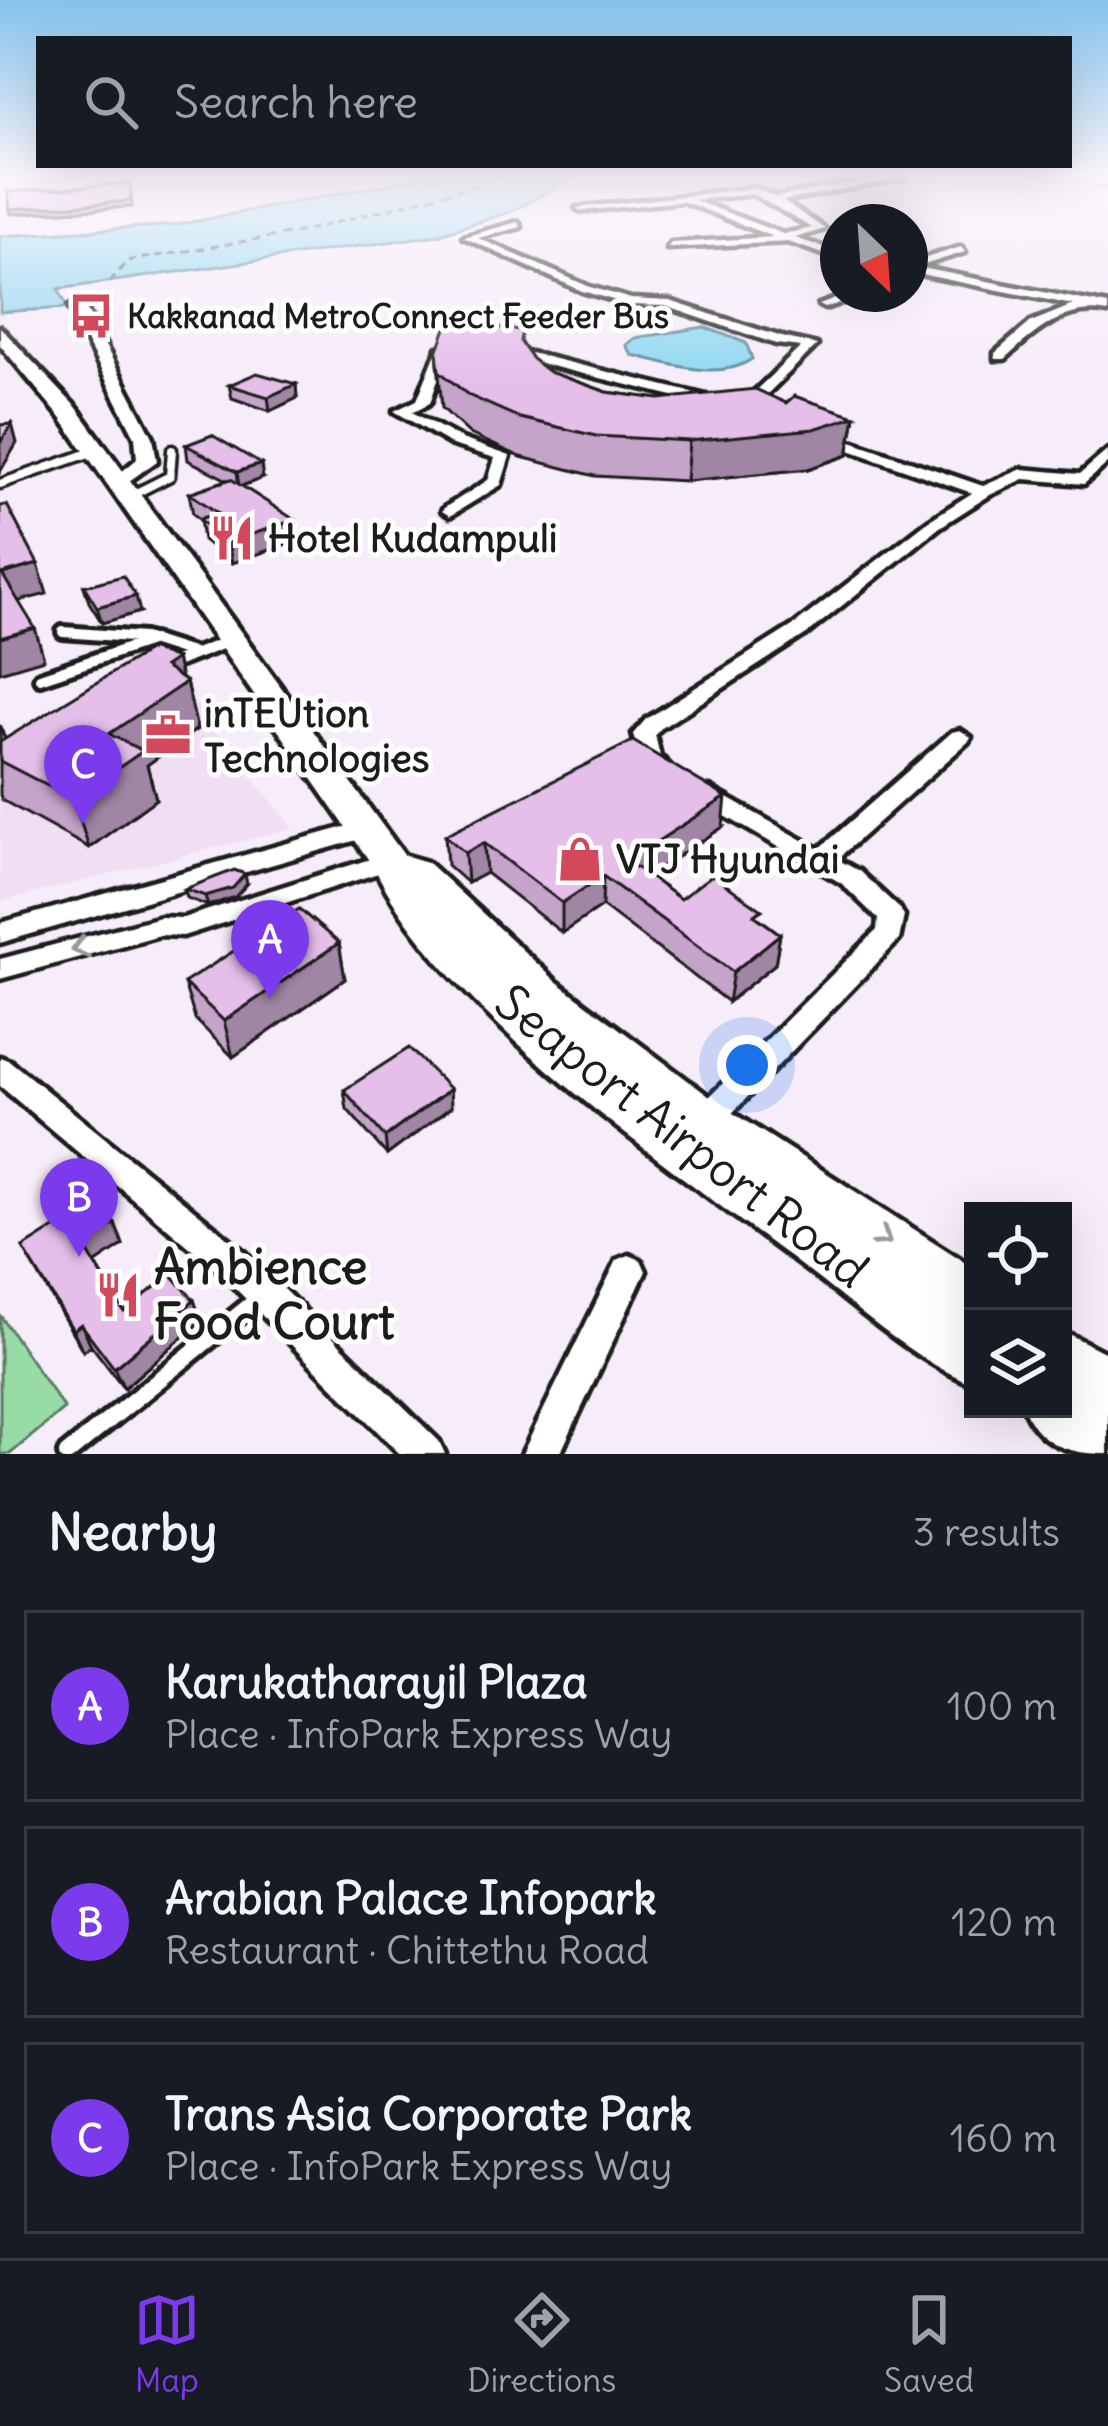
<!DOCTYPE html>
<meta charset="utf-8">
<style>
:root{--surface:#171b24;--page:#242831;--text:#f1f3f6;--muted:#9ea1a6;--line:#363941;--accent:#7c3aed}
body{margin:0;font-family:Delius,sans-serif;background:var(--page);color:var(--text)}
.controls{position:absolute;right:36px;bottom:36px;display:grid;overflow:hidden;border-radius:0px;box-shadow:0 12px 48px #0002}
.controls button{width:108px;height:108px;display:grid;place-items:center;padding:0;border:0;border-bottom:3px solid var(--line);background:var(--surface);color:var(--text);font:60px sans-serif}
.compass{position:absolute;left:820px;top:204px;width:108px;height:108px;border-radius:50%;background:var(--surface);box-shadow:0 12px 48px #0002;rotate:155deg}
.you{position:absolute;left:747px;top:1065px;width:42px;height:42px;margin:-30px;border:9px solid #fff;border-radius:50%;background:#1a73e8;box-shadow:0 0 0 18px #1a73e833}
.badge{display:grid;place-items:center;width:78px;height:78px;border-radius:50%;background:var(--accent);color:#fff;font-size:39px;font-weight:700}
.pin{position:absolute;translate:-50% -99px;filter:drop-shadow(0 3px 6px #0008)}
.pin::after{content:'';position:absolute;top:63px;width:42px;height:36px;background:inherit;clip-path:polygon(0 0,100% 0,50% 100%)}
.list{margin:0;padding:0;list-style:none}
h2{display:flex;justify-content:space-between;align-items:center;height:156px;margin:0;padding:0 48px;font-size:51px}
h2 small{font-size:39px;font-weight:400;color:var(--muted)}
.list li{display:grid;grid-template-columns:78px 1fr auto;gap:36px;align-items:center;box-sizing:border-box;height:192px;margin:0 24px 24px;padding:0 24px;border:3px solid var(--line);border-radius:0px}
.list b{display:block;font-size:45px;white-space:nowrap}
.list p{margin:0;font-size:39px;white-space:nowrap;color:var(--muted)}
.list em{font-size:39px;font-style:normal;color:var(--muted)}
.icon{flex:none;width:66px;height:66px;fill:none;stroke:currentColor;stroke-width:2;stroke-linecap:round;stroke-linejoin:round}
.map{position:relative;flex:none;width:1108px;height:1454px;overflow:hidden}
.search{position:absolute;background:var(--surface);box-shadow:0 12px 48px #0002;left:36px;right:36px;top:36px;height:132px;display:flex;align-items:center;gap:30px;box-sizing:border-box;padding:0 42px;border-radius:0px;color:var(--muted);font-size:45px}
.sheet{height:804px;background:var(--surface)}
nav{display:flex;justify-content:space-around;align-items:center;box-sizing:border-box;height:168px;border-top:3px solid var(--line);background:var(--surface);font-size:33px;color:var(--muted)}
nav a{display:grid;justify-items:center;gap:6px}
nav .on{color:var(--accent)}
.map>svg:first-child{display:block}
.built{fill:#f2def4}
.green{fill:#97dba7;stroke:#5a7c62;stroke-width:3}
.water{fill:#90d8f1;stroke:#628d9c;stroke-width:3}
.lines{fill:none;stroke-linecap:round;stroke-linejoin:round}
.stream{stroke:#628d9c;stroke-width:3}
.ferry{stroke:#455e67;stroke-width:3;stroke-dasharray:8 6;stroke-linecap:butt}
.minor-tunnel{stroke:#cbc2cd;stroke-width:26;stroke-dasharray:26 14;stroke-linecap:butt}
.service-far2-casing{stroke:#1c1c1c;stroke-width:15}
.service-far1-casing{stroke:#1c1c1c;stroke-width:20}
.service-casing{stroke:#1c1c1c;stroke-width:26}
.minor-casing{stroke:#1c1c1c;stroke-width:9}
.tertiary-casing{stroke:#1c1c1c;stroke-width:9}
.primary-casing{stroke:#1c1c1c;stroke-width:9}
.service-far2{stroke:#fff;stroke-width:8}
.service-far1{stroke:#fff;stroke-width:10}
.service{stroke:#fff;stroke-width:16}
.minor{fill:#fff;fill-rule:evenodd}
.tertiary{fill:#fff;fill-rule:evenodd}
.primary{fill:#fff;fill-rule:evenodd}
.wall{fill:#c5a4c9;stroke:#1c1c1c;stroke-width:3}
.shaded-wall{fill:#a086a4;stroke:#1c1c1c;stroke-width:3}
.building{fill:#e5bfea;stroke:#1c1c1c;stroke-width:3}
.oneway{stroke:#999}
.labels{text-anchor:middle;dominant-baseline:central;stroke-width:10;stroke-linejoin:round;paint-order:stroke}
.far-poi-label{font-size:33px;font-weight:bold;fill:#1c1c1c;stroke:#fff;text-anchor:start}
.poi-label{font-size:39px;font-weight:bold;fill:#1c1c1c;stroke:#fff;text-anchor:start}
.near-street-label{font-size:48px;fill:#1c1c1c;stroke:#fff}
.near-poi-label{font-size:48px;font-weight:bold;fill:#1c1c1c;stroke:#fff;text-anchor:start}
</style>
<div class="map">
<svg width="1108" height="1454" viewBox="0 0 1108 1454">
<rect width="100%" height="100%" fill="#f7ecf9"/>
<filter id="ink" filterUnits="userSpaceOnUse"><feTurbulence type="fractalNoise" baseFrequency=".00833" numOctaves="2"/><feDisplacementMap in="SourceGraphic" scale="24" xChannelSelector="R" yChannelSelector="G"/><feConvolveMatrix kernelMatrix="1 2 1 2 8 2 1 2 1" color-interpolation-filters="sRGB"/></filter>
<g filter="url(#ink)">
<!-- built -->
<path class="built" d="M179,677L210,726L294,828L0,902V783Z"/>
<!-- green -->
<path class="green" d="M0,1315L64,1409L10,1454H0Z"/>
<!-- water -->
<path class="water" d="M424,177H575L510,212L437,235L58,289L68,308L0,312V236L176,225Z
M704,327L746,343L752,359C719,382 668,363 632,355L626,345L635,338Z"/>
<g class="lines">
<!-- stream -->
<path class="stream" d="M1067,177L1108,189"/>
<!-- ferry -->
<path class="ferry" d="M110,282L127,261L300,232L506,177"/>
<!-- minor-tunnel -->
<path class="minor-tunnel" d="M203,906L242,896"/>
<!-- service-far2 casing -->
<g class="service-far2-casing">
<path id="service-far2" d="M0,484L95,451
M128,497L170,476L172,450"/>
</g>
<!-- service-far1 casing -->
<g class="service-far1-casing">
<path id="service-far1" d="M63,632L144,638L191,653
M165,666L229,641
M40,678L153,640"/>
</g>
<!-- service casing -->
<g class="service-casing">
<path id="service" d="M67,1454L262,1296"/>
</g>
<!-- minor casing -->
<g class="minor-casing">
<path id="minor" d="M884,177H905L783,201L825,229L795,238L838,252V259L788,242L667,248L671,243L773,237L683,201L581,211L576,208L754,188L776,197ZM753,194L812,228L783,234L694,200Z
M518,222L521,227L478,238L590,287L631,299L670,301L782,337L817,345L749,412H739V406L801,347L776,344L665,306L630,305L582,291L463,237Z
M961,247L965,252L917,267L1108,305V313C1065,304 1035,332 1005,359H995V353L1031,322L1073,305L910,272V263Z
M849,294H867L825,308L819,305Z
M453,346L459,350L447,354L430,403L412,412L462,439L510,456L501,485L450,516L442,511L444,508L488,480L495,458L452,445L394,411L417,400L438,348Z
M502,346L715,398L717,401L710,405L498,353L496,350Z
M821,434H831L983,486L1022,469L1080,474L1108,450V463L1084,484L1024,479L990,495L940,527L808,633L660,729L655,735L660,756L671,767L668,772H652L639,759L633,734L646,719L794,625L928,521L972,493L821,440Z
M960,730L971,737L968,742L837,859L859,871L900,909L904,916L899,940L712,1134L701,1138L690,1134L686,1125L690,1116L877,930L878,919L841,883L694,798L691,793L694,788H710L819,849L952,732Z
M363,822L371,824L375,830L371,836L0,943V923Z
M389,853L397,855L401,861L397,867L183,936L160,935L0,979V959L160,917L183,918Z
M0,1057L10,1061L242,1249L439,1441L445,1454H400L218,1271L0,1086Z
M629,1255L641,1260L646,1271L560,1454H522L617,1260Z"/>
</g>
<!-- tertiary casing -->
<g class="tertiary-casing">
<path id="tertiary" d="M77,302L85,307L153,437L157,461L118,489L108,483L137,459L135,437L69,307Z"/>
</g>
<!-- primary casing -->
<g class="primary-casing">
<path id="primary" d="M0,327L77,408L404,855L427,862L556,981L722,1106L973,1267V1384C911,1359 854,1305 800,1265C667,1165 448,1016 375,869L61,418L0,345Z
M1063,1331L1108,1354V1454C1071,1454 1039,1446 1024,1409H1063Z"/>
</g>
<!-- service-far2 -->
<use href="#service-far2" class="service-far2"/>
<!-- service-far1 -->
<use href="#service-far1" class="service-far1"/>
<!-- service -->
<use href="#service" class="service"/>
<!-- minor -->
<use href="#minor" class="minor"/>
<!-- tertiary -->
<use href="#tertiary" class="tertiary"/>
<!-- primary -->
<use href="#primary" class="primary"/>
</g>
<!-- wall -->
<path class="wall" d="M522,344L532,359L549,372L607,392L659,399L786,403L855,416L848,455L808,469L686,481L595,476L521,457L470,434L442,408L437,352Z
M296,384L297,398L270,411L232,398L229,385Z
M186,445L263,478L242,486L298,540L232,563L203,540L200,519L193,514L189,493L227,480L188,460Z
M84,586L140,612L102,623L89,602Z
M176,659L181,678L186,682L197,729L147,765L156,799L89,848L2,800L0,795V725L5,739Z
M723,827L648,876L680,899L760,919L780,934L775,964L728,1002L602,906L562,933L486,873L467,883L447,865L445,835Z
M247,884L235,897L208,906L187,898L185,889Z
M339,943L345,979L233,1057L195,1019L184,983Z
M450,1089L451,1107L387,1155L347,1109L344,1090Z
M115,1223L123,1245L95,1263L124,1312L194,1300L201,1321L124,1388L91,1345L83,1351L23,1248Z"/>
<!-- shaded-wall -->
<path class="shaded-wall" d="M130,183L132,207L11,214L10,209Z
M296,384L297,398L270,411L268,397Z
M855,416L848,455L808,469L686,481L689,441Z
M12,424L17,443L0,472V443Z
M261,464L263,478L239,487L237,472Z
M295,520L298,540L232,563L228,542Z
M38,564L47,594L12,603L2,574Z
M136,596L140,612L102,623L97,607Z
M35,628L44,659L0,672V638Z
M176,659L182,685L186,682L197,729L147,765L156,799L89,848L73,799L109,734L164,667Z
M726,797L723,827L625,891L627,861Z
M484,843L486,873L467,883L465,853Z
M245,874L247,884L235,897L208,906L205,896Z
M603,876L602,906L562,933V903Z
M780,934L775,964L728,1002L733,972Z
M339,943L345,979L233,1057L224,1021Z
M450,1089L451,1107L387,1155L385,1137Z
M115,1223L123,1245L93,1265L83,1244Z
M194,1300L201,1321L124,1388L114,1368Z
M81,1324L91,1345L83,1351L73,1330Z"/>
<!-- building -->
<path class="building" d="M130,183L131,201L10,209L8,192Z
M448,323L522,330L520,341L532,359L549,372L607,392L659,399L755,389L786,403L794,396L855,416L814,429L689,441L596,436L520,418L468,395L439,371L437,352Z
M257,373L296,384L268,397L229,385Z
M12,424L0,443V425Z
M212,435L261,464L237,472L186,445Z
M231,479L295,520L228,542L199,519L218,513L189,493Z
M7,505L38,564L2,574L35,628L0,638V506Z
M123,576L136,596L97,607L84,586Z
M151,649L176,659L164,667L186,682L109,734L143,751L73,799L0,761V742Z
M633,741L726,797L627,861L680,899L712,875L762,910L754,915L780,934L733,972L603,876L562,903L484,843L465,853L445,835Z
M234,870L245,874L233,888L205,896L185,889Z
M299,909L339,943L224,1021L184,983Z
M409,1048L450,1089L385,1137L344,1090Z
M99,1200L115,1223L83,1244L124,1312L171,1274L194,1300L114,1368L81,1324L73,1330L23,1248Z"/>
<!-- one-way arrows -->
<defs><path id="oneway-chevron" d="M-2-3.5L2.5 0L-2 3.5" fill="none" stroke-width="1.6" stroke-linecap="round" stroke-linejoin="round" transform="scale(3)"/></defs>
<g class="oneway">
<use href="#oneway-chevron" transform="translate(80 948) rotate(165)"/>
<use href="#oneway-chevron" transform="translate(883 1238) rotate(34)"/>
</g>
</g>
<!-- sky -->
<linearGradient id="sky" x2="0" y2="1"><stop stop-color="#85c2ec"/><stop offset="0.46" stop-color="#fbf6fc"/><stop offset="1" stop-color="#fbf6fc" stop-opacity="0"/></linearGradient>
<rect width="1108" height="381" fill="url(#sky)"/>
<!-- icons -->
<defs>
<g id="bus-bare" transform="scale(3.6)"><path d="M-5-6H5V4H4V6H2V4H-2V6H-4V4H-5ZM-3.5-4V0h7V-4ZM-3.5 1.2v1.5H-2V1.2ZM2 1.2v1.5H3.5V1.2Z" fill="#d1495b" stroke="#fff" stroke-width="2.5" paint-order="stroke"/></g>
<g id="restaurant-bare" transform="scale(3.6)"><path d="M-5-6h1v4h1v-4h1v4h1v-4h1v5L-1.5 .5V6h-2V.5L-5-1ZM5-6V6H3V1.5H1.5Q1.5-4 5-6Z" fill="#d1495b" stroke="#fff" stroke-width="2.5" paint-order="stroke"/></g>
<g id="office-bare" transform="scale(3.6)"><path d="M-6-3h4V-5.5h4V-3h4V5H-6ZM-1-4.5V-3h2v-1.5ZM-6 0V1H6V0Z" fill="#d1495b" stroke="#fff" stroke-width="2.5" paint-order="stroke"/></g>
<g id="shop-bare" transform="scale(3.6)"><path d="M-5-2.5h2.3a2.7 3.5 0 0 1 5.4 0H5L5.5 6h-11ZM-1.5-2.5h3a1.5 2.3 0 0 0-3 0Z" fill="#d1495b" stroke="#fff" stroke-width="2.5" paint-order="stroke"/></g>
</defs>
<g fill-rule="evenodd">
<use href="#bus-bare" x="91" y="316"/>
<use href="#restaurant-bare" x="232" y="538"/>
<use href="#office-bare" x="168" y="735"/>
<use href="#shop-bare" x="580" y="859"/>
<use href="#restaurant-bare" x="118" y="1295"/>
</g>
<g class="labels">
<!-- far-poi labels -->
<g class="far-poi-label">
<text x="127" y="316">Kakkanad MetroConnect Feeder Bus</text>
</g>
<!-- poi labels -->
<g class="poi-label">
<text x="268" y="538">Hotel Kudampuli</text>
<text x="204" y="713">inTEUtion<tspan x="204" dy="45">Technologies</tspan></text>
<text x="616" y="859">VTJ Hyundai</text>
</g>
<!-- near-street labels -->
<g class="near-street-label">
<text transform="translate(682 1136) rotate(38)">Seaport Airport Road</text>
</g>
<!-- near-poi labels -->
<g class="near-poi-label">
<text x="154" y="1267">Ambience<tspan x="154" dy="55">Food Court</tspan></text>
</g>
</g>
</svg>
<div class="controls">
<button><svg class="icon" aria-label="locate" viewBox="0 0 24 24"><circle cx="12" cy="12" r="6"/><path d="M12 2v4M12 18v4M2 12h4M18 12h4"/></svg></button>
<button><svg class="icon" aria-label="layers" viewBox="0 0 24 24"><path d="M12 4l9 5-9 5-9-5zM3 14l9 5 9-5"/></svg></button>
</div>
<svg class="compass" viewBox="-18 -18 36 36"><path d="M0-13l5 13h-10z" fill="#e53935"/><path d="M0 13l5-13h-10z" fill="#9ea1a6"/></svg>
<div class="you"></div>
<div class="pin badge" style="left:270px;top:999px">A</div>
<div class="pin badge" style="left:79px;top:1257px">B</div>
<div class="pin badge" style="left:83px;top:824px">C</div>
<div class="search"><svg class="icon" aria-label="search" viewBox="0 0 24 24"><circle cx="10" cy="10" r="6"/><path d="M15 15l6 6"/></svg>Search here</div>
</div>
<section class="sheet">
<h2>Nearby<small>3 results</small></h2>
<ul class="list">
<li><span class="badge">A</span><div><b>Karukatharayil Plaza</b><p>Place · InfoPark Express Way</p></div><em>100 m</em></li>
<li><span class="badge">B</span><div><b>Arabian Palace Infopark</b><p>Restaurant · Chittethu Road</p></div><em>120 m</em></li>
<li><span class="badge">C</span><div><b>Trans Asia Corporate Park</b><p>Place · InfoPark Express Way</p></div><em>160 m</em></li>
</ul>
</section>
<nav>
<a class="on"><svg class="icon" aria-label="map" viewBox="0 0 24 24"><path d="M3 6l6-2 6 2 6-2v14l-6 2-6-2-6 2zM9 4v14M15 6v14"/></svg>Map</a>
<a><svg class="icon" aria-label="directions" viewBox="0 0 24 24"><path d="M12 3l9 9-9 9-9-9zM9 14v-3h6M13 9l2 2-2 2"/></svg>Directions</a>
<a><svg class="icon" aria-label="saved" viewBox="0 0 24 24"><path d="M7 4h10v16l-5-4-5 4z"/></svg>Saved</a>
</nav>
